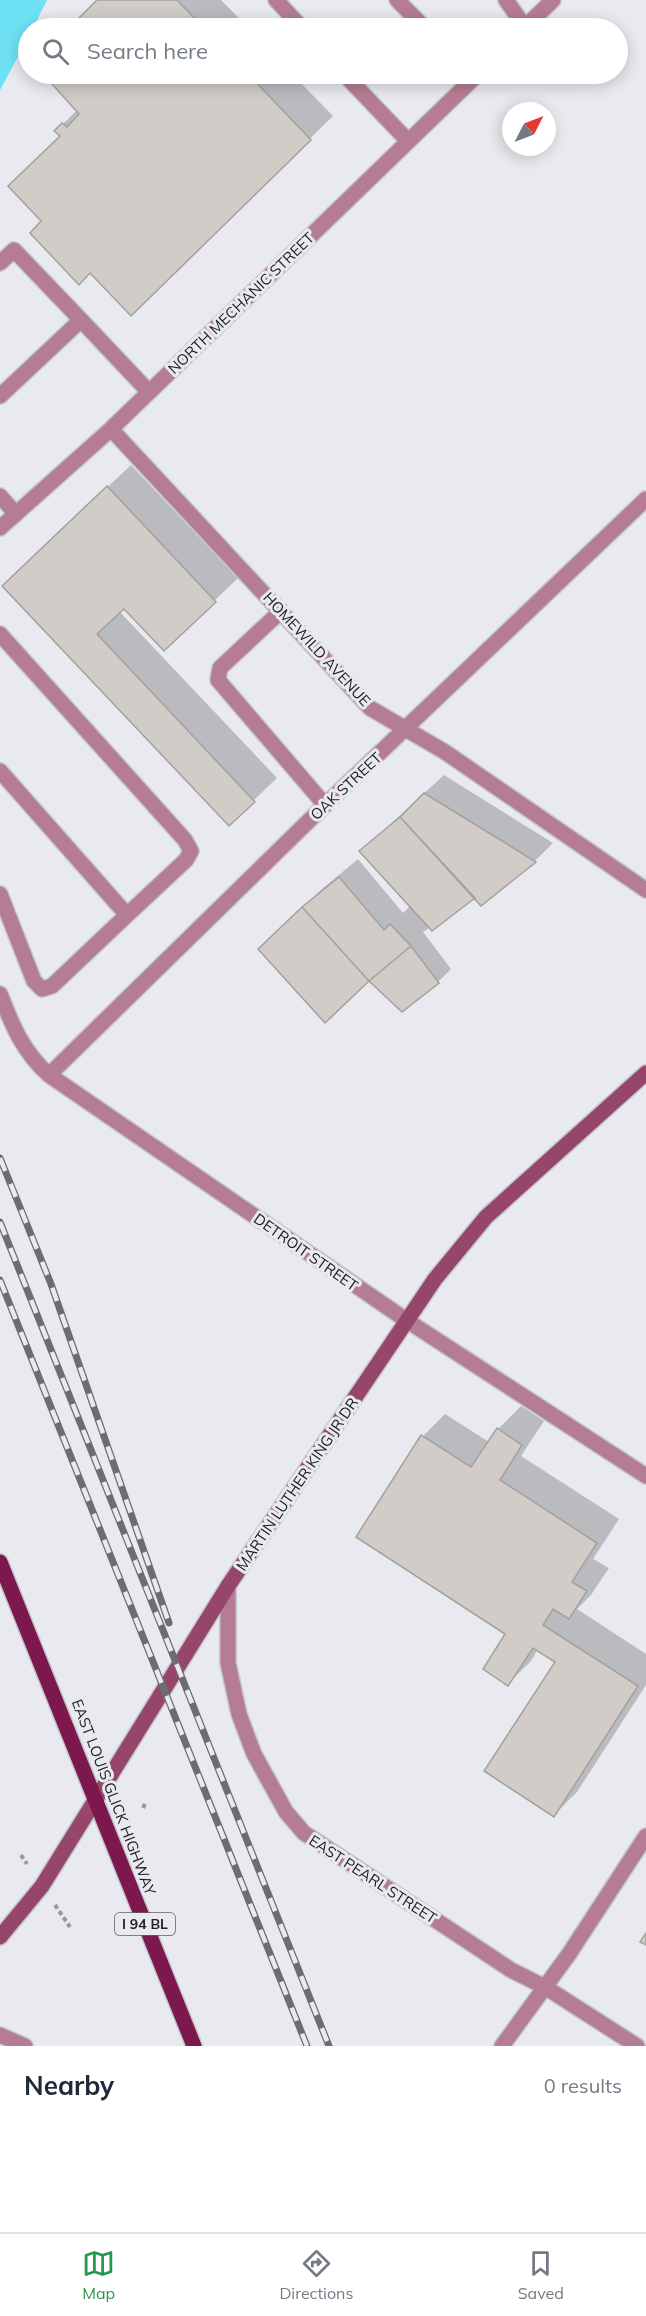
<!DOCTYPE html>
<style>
:root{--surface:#fff;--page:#f2f2f3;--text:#1f2937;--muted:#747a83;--line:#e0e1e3;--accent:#27964f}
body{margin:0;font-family:Mulish,sans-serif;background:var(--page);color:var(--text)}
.compass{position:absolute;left:502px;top:102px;width:54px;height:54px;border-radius:50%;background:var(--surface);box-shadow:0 3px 15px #0003;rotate:48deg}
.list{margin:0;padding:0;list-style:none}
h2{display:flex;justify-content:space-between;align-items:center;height:78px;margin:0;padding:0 24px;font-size:26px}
h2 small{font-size:20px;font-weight:400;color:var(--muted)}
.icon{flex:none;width:33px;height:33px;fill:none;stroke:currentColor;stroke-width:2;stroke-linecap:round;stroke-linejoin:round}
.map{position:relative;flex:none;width:646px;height:2046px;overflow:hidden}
.search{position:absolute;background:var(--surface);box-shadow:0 3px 15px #0003;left:18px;right:18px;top:18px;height:66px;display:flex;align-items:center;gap:15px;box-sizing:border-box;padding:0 21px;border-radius:33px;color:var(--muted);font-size:22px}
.sheet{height:186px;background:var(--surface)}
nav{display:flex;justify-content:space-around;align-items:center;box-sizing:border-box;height:84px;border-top:2px solid var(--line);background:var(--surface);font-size:16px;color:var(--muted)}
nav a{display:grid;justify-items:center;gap:3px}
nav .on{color:var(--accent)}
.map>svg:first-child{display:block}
.water{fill:#6ee2f4}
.shadow{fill:#0003}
.building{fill:#d1ccc8;stroke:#a4a09c;stroke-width:1.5}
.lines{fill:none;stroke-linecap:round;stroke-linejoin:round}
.lane-casing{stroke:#c4c6ca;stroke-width:18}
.street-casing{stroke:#c4c6ca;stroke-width:18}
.secondary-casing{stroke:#c4c6ca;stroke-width:18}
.primary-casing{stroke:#c4c6ca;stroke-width:18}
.path{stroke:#97999c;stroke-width:4;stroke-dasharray:4.5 3;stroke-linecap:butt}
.lane{stroke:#b57d93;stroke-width:15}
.street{stroke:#b57d93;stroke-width:15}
.secondary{stroke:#96466a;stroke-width:15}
.primary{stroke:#7c184d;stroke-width:15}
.rail-casing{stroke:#6c6d70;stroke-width:7}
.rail{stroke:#e8eaef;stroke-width:4.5;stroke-dasharray:14;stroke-linecap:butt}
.labels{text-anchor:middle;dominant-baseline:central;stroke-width:6;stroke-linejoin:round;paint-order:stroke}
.shield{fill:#e8eaef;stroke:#5c5d60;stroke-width:1.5}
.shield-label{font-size:14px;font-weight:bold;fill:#202123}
.street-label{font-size:15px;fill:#202123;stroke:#e8eaef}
</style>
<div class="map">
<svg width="646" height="2046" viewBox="0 0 646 2046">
<rect width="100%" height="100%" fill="#e8eaef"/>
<!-- water -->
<path class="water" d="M0,0H47L33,28H28V38L0,90Z"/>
<!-- shadow -->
<path class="shadow" d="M99,0H221L249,28H71Z
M45,74H292L333,116L132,314L43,221L62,136L56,131L77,110Z
M131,465L238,578L164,649L124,606L119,611L277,778L229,824L27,563Z
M444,775L553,843L535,861L481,904L475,896L423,932L451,969L438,982L371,980L325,1021L260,949L322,889L358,859L403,913L411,905L361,851Z
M521,1406L544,1421L521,1456L619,1519L593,1559L609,1568L591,1595L577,1609L646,1654V1685L577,1792L554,1815L557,1661L538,1649L531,1661L508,1684L507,1633L423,1436L445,1414L489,1442L498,1429Z"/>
<!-- building -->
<path class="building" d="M97,0H177L204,28H69Z
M43,74H248L311,140L131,316L90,273L79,285L30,233L41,221L8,186L60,136L54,131L62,123L67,127L79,114Z
M107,486L216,602L164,651L124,609L97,634L255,802L229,826L2,586Z
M424,793L536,862L481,906L400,817Z
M400,817L475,898L432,931L359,851Z
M339,877L384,930L390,924L411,946L369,981L302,907Z
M302,907L369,981L325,1023L258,949Z
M411,946L439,983L402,1012L369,981Z
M497,1428L522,1445L500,1480L597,1543L572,1582L587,1591L569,1619L553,1609L543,1625L638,1686L554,1817L484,1771L555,1662L533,1648L508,1686L483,1669L505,1634L356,1537L421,1435L471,1467Z
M646,1933V1945L640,1942Z"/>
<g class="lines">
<!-- lane casing -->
<g class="lane-casing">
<path id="lane" d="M276,0L302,28
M397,0L425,28
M506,0L525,27
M344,74L408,141
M0,263L14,250L81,320L0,396
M81,320L149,392
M0,496L16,514
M281,611L220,668L218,680L325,805
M0,634L185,840L191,851L186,860L127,915L0,771
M0,894L34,981L42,989L52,986L127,915
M0,2035L25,2046"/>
</g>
<!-- street casing -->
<g class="street-casing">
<path id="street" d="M524,28L553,0
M111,429L370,708L445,752L646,890
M0,528L111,429L478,74
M0,994C12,1025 23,1052 49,1075L406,1320L646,1476
M49,1075L325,805L646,499
M228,1586V1663L239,1714L254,1754L286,1812L304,1833L511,1970L545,1987L637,2046
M502,2046L569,1954L646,1836"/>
</g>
<!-- secondary casing -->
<g class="secondary-casing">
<path id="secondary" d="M0,1937L42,1886L228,1586L435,1279L486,1217L646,1073"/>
</g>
<!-- primary casing -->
<g class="primary-casing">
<path id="primary" d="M0,1562L194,2046"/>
</g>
<!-- path -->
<path class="path" d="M143,1808L146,1802
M21,1855L27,1864
M55,1905L70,1927"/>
<!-- lane -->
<use href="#lane" class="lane"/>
<!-- street -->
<use href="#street" class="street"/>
<!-- secondary -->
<use href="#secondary" class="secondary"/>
<!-- primary -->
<use href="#primary" class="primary"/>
<!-- rail casing -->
<g class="rail-casing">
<path id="rail" d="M0,1158L51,1284L169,1623
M0,1222L329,2046
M0,1280L307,2046"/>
</g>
<!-- rail -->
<use href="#rail" class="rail"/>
</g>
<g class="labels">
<!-- shield labels -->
<rect class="shield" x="115" y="1913" width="60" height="22" rx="4.5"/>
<g class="shield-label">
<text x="145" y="1924">I 94 BL</text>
</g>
<!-- street labels -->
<g class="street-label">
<text transform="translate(241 303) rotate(-44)">NORTH MECHANIC STREET</text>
<text transform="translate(317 649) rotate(47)">HOMEWILD AVENUE</text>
<text transform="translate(346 786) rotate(-43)">OAK STREET</text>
<text transform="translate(306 1252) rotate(35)">DETROIT STREET</text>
<text transform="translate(297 1484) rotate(-56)">MARTIN LUTHER KING JR DR</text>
<text transform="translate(114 1797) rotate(69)">EAST LOUIS GLICK HIGHWAY</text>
<text transform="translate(373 1879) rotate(33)">EAST PEARL STREET</text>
</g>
</g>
</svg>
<svg class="compass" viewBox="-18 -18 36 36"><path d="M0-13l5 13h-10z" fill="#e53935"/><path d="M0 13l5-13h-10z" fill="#747a83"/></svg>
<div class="search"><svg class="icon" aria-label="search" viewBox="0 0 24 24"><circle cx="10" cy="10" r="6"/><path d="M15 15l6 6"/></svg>Search here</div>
</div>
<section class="sheet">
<h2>Nearby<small>0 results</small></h2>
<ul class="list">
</ul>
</section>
<nav>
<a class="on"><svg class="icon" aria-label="map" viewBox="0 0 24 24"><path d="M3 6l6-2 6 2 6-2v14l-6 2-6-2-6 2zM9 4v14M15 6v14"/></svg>Map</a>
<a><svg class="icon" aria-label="directions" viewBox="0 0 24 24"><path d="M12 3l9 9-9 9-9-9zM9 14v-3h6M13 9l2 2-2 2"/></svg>Directions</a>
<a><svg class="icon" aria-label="saved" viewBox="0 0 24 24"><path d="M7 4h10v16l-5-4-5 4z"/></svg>Saved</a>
</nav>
